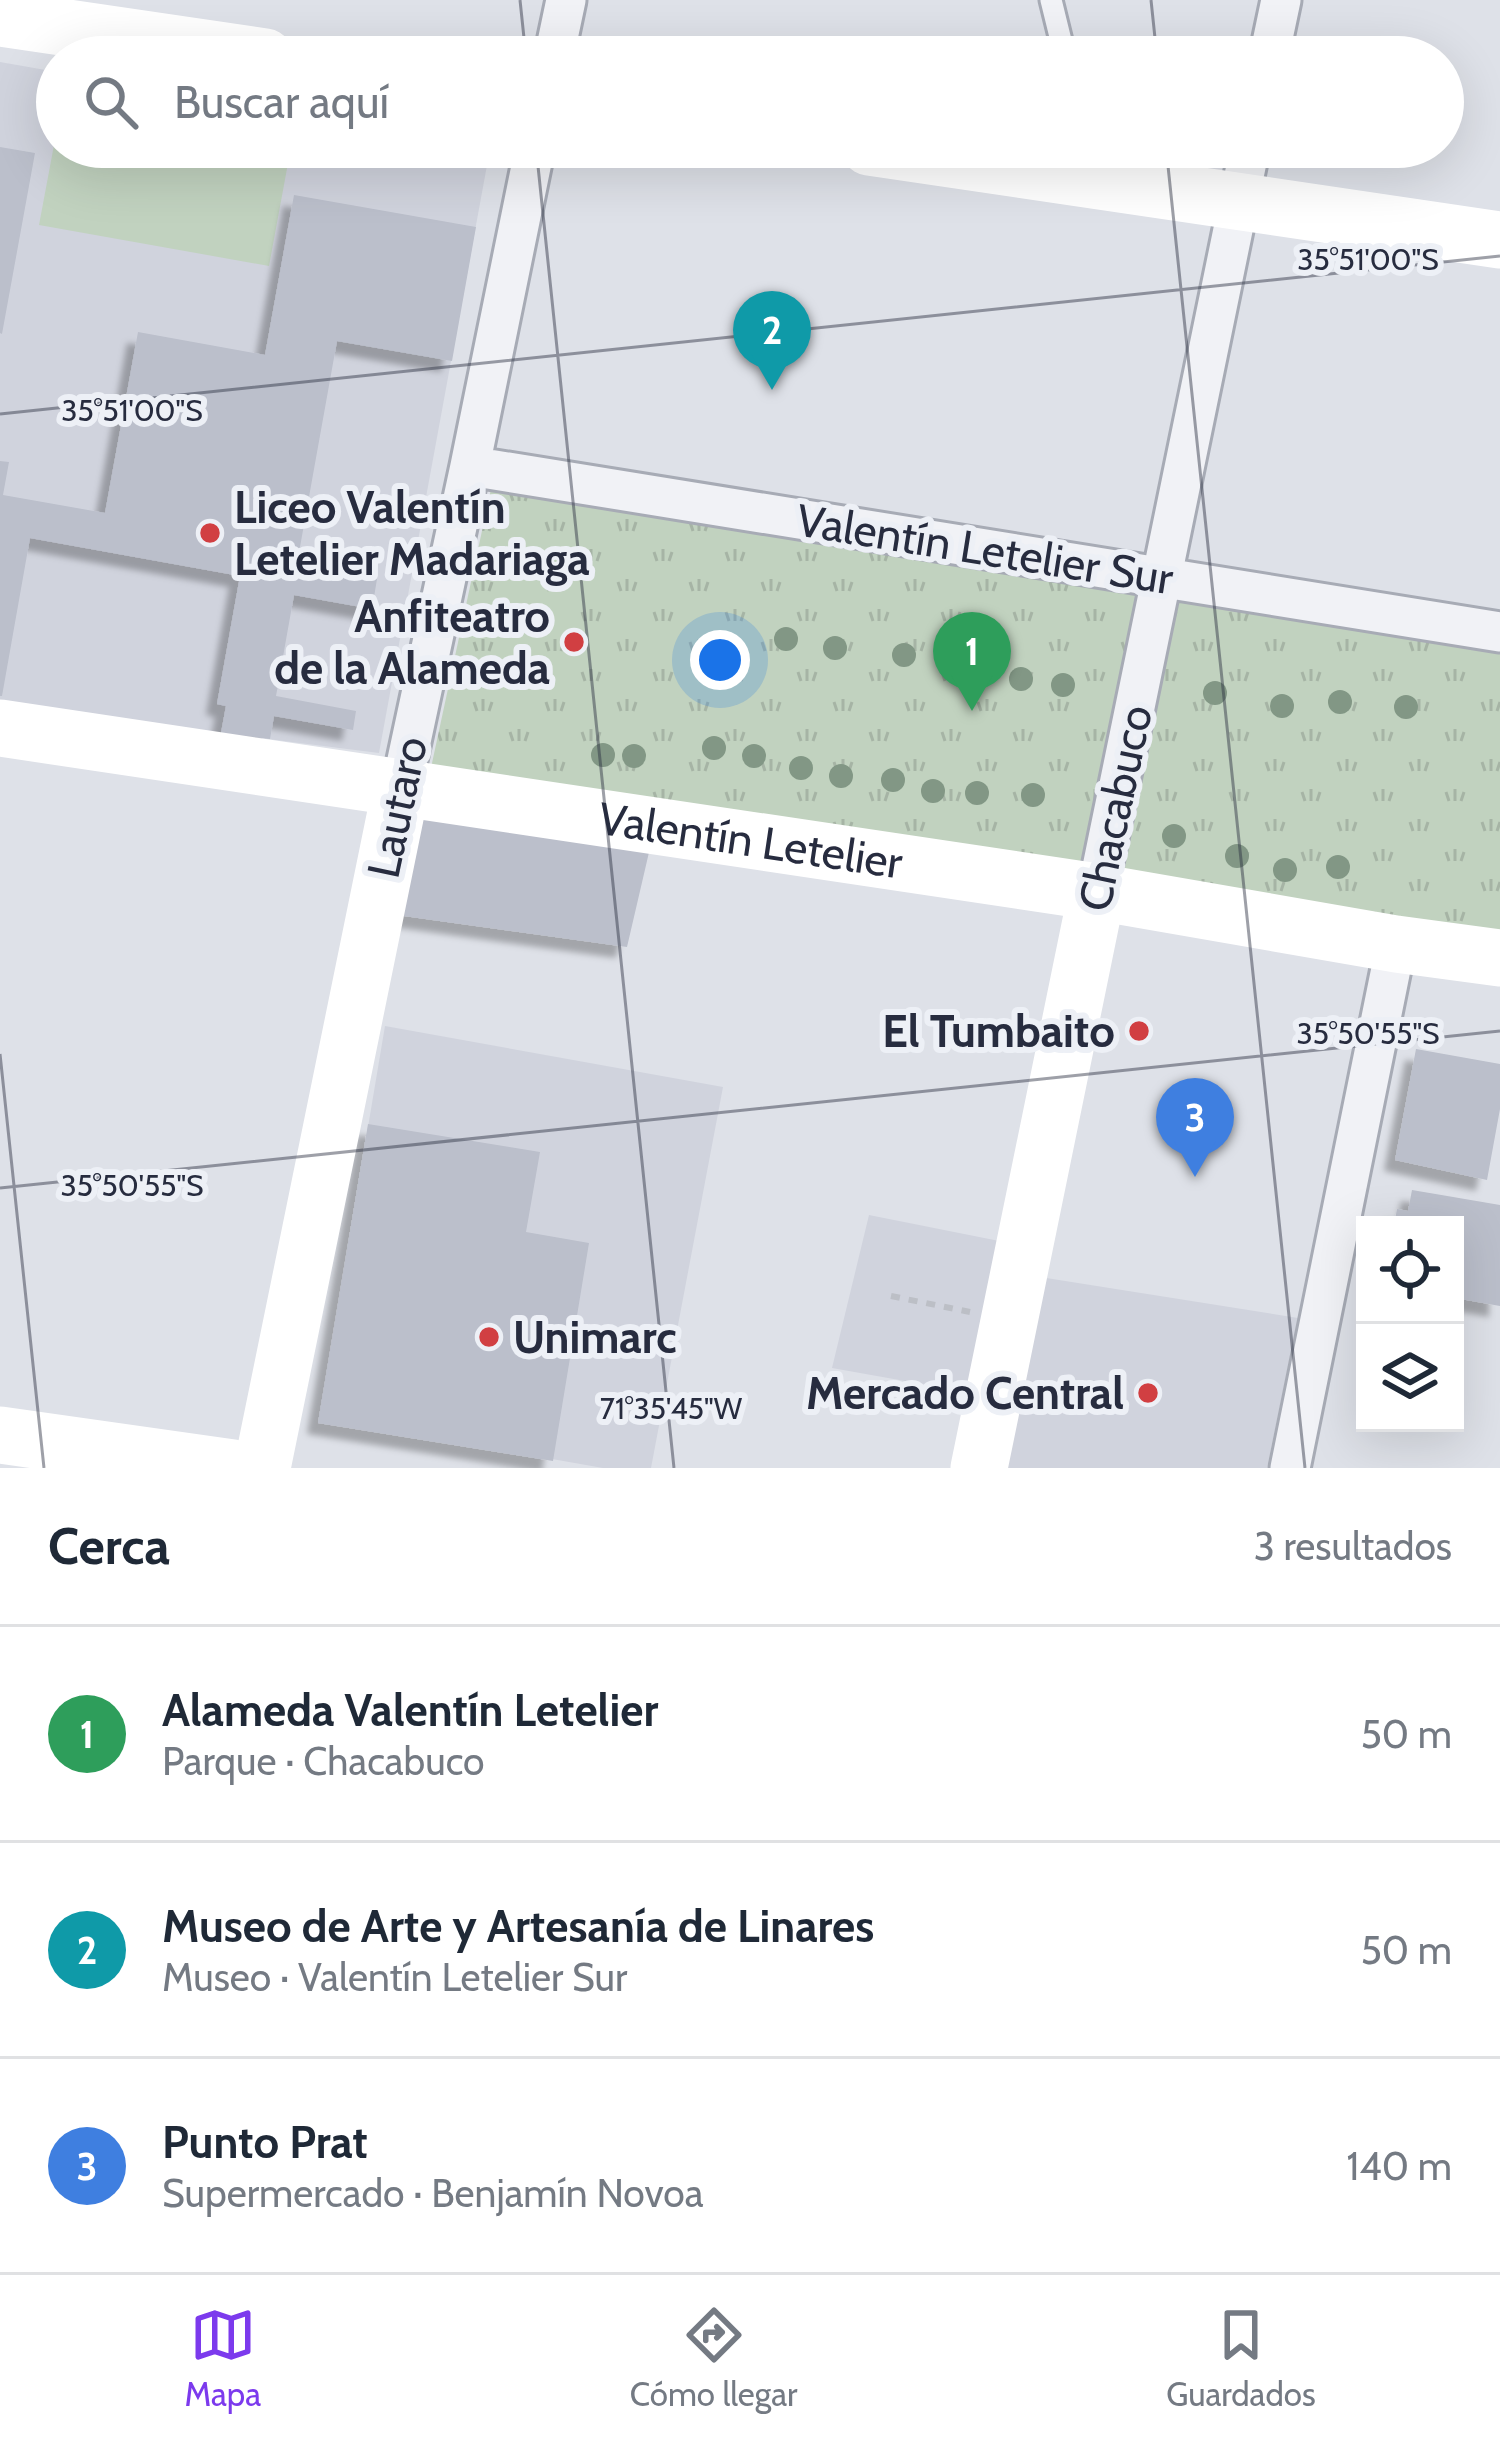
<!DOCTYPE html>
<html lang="es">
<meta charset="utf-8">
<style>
:root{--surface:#fff;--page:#f6f6f7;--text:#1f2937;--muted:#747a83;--line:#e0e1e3;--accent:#7c3aed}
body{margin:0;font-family:Cabin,sans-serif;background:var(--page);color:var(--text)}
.controls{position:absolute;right:36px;bottom:36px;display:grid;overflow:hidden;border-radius:0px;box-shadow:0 12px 48px #0002}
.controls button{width:108px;height:108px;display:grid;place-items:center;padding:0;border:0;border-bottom:3px solid var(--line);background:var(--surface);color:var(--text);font:60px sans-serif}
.you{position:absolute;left:720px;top:660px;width:42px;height:42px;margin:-30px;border:9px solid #fff;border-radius:50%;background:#1a73e8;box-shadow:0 0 0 18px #1a73e833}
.badge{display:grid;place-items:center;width:78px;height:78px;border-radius:50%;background:var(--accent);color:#fff;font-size:39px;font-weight:700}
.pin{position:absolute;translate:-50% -99px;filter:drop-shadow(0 3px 6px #0008)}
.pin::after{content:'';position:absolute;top:63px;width:42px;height:36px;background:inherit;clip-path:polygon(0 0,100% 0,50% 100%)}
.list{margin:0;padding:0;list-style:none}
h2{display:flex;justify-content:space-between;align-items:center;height:156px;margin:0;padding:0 48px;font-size:51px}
h2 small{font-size:39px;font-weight:400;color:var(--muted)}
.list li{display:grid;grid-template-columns:78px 1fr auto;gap:36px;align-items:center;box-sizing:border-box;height:216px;padding:0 48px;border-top:3px solid var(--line)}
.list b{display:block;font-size:45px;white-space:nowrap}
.list p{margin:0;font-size:39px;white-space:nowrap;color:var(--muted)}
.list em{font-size:39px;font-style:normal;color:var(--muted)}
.icon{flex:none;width:66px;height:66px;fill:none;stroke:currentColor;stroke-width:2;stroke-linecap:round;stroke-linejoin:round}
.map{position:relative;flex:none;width:1500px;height:1468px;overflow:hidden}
.search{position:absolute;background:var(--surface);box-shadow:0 12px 48px #0002;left:36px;right:36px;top:36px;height:132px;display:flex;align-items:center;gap:30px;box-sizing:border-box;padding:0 42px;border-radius:66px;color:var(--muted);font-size:45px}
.sheet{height:804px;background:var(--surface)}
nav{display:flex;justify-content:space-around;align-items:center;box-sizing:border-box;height:168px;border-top:3px solid var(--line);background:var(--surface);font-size:33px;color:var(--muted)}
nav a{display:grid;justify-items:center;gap:6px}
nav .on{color:var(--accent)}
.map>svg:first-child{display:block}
.built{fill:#d0d3dd}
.green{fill:#c1d2bf}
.park{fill:url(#park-tufts)}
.building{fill:#bbbfcb;filter:url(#shadow)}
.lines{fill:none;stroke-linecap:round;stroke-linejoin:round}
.lane-casing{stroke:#a7abb5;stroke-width:27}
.street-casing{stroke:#a7abb5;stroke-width:45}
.path{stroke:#bcbfc6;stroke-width:6;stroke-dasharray:9 9;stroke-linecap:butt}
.lane{stroke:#f1f2f6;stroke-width:21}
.street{stroke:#f1f2f6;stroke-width:39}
.secondary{stroke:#fff;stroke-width:57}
.tree{fill:#829785}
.ticks{fill:none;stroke:#272c3f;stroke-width:3;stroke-opacity:0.45}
.poi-dot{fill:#d13f42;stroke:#edf0f6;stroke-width:4.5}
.labels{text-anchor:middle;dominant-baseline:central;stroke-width:12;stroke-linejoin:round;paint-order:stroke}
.poi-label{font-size:45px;font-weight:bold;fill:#272c3f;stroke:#edf0f6;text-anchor:end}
.street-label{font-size:45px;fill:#272c3f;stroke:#edf0f6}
.ticks-label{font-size:30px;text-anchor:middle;fill:#272c3f;stroke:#edf0f6;stroke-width:12;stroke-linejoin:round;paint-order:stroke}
</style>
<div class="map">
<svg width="1500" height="1468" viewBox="0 0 1500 1468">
<defs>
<pattern id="park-tufts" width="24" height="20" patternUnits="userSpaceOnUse" patternTransform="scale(3)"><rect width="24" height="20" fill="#c1d2bf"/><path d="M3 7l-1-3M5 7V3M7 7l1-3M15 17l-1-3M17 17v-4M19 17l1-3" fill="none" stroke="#a6b4a5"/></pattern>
<filter id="shadow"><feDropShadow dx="-11" dy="11" stdDeviation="3" flood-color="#0004"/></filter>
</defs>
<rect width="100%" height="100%" fill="#dee1e8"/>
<!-- built -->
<path class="built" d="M0,62L57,72V147L490,149L379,753L0,705Z
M385,1026L723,1087L651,1468H603L319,1418Z
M869,1215L1019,1245L989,1396L832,1368Z
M1040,1277L1298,1318L1267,1468H997Z"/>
<!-- green -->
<path class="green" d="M57,129V147H291L269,266L39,225Z"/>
<!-- park -->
<path class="park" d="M491,489L1500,645V936L429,777Z"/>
<!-- building -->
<path class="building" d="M0,147L35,153L2,334L0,333Z
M294,195L476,227L452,361L337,341L300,547L319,550L316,568L377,579L372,609L294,595L276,696L356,711L353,730L274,716L270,739L221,733L226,706L217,704L240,576L30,538L2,696H0V461L9,462L3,495L105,513L138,332L265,355Z
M424,815L650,848L627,947L404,916Z
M1416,1049L1500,1064V1109L1487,1180L1395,1160Z
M368,1124L540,1152L526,1232L589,1243L553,1461L318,1423Z
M1412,1190L1500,1205V1306L1455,1298V1225H1371L1372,1216L1395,1220L1397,1209L1408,1211Z"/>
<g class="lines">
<!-- lane casing -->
<g class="lane-casing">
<path id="lane" d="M1051,0L1065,57"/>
</g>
<!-- street casing -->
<g class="street-casing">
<path id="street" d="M554,57L566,0
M1269,57L1281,0
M470,466L1500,632
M401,788L470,466L535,147
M1097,892L1250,147
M1290,1468L1396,944"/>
</g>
<!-- path -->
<path class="path" d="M891,1296L970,1312"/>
<!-- lane -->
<use href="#lane" class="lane"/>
<!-- street -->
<use href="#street" class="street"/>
<!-- secondary -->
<g class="secondary">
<path d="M0,18L265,57"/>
<path d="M869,147L1500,240"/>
<path id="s1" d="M0,728L1097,892L1396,944L1500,958"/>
<path d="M0,1435L233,1468"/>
<path d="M262,1468L401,788"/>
<path d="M979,1468L1097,892"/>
</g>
</g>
<!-- trees -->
<g class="tree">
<circle cx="786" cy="639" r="12"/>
<circle cx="835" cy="648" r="12"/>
<circle cx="904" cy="655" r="12"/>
<circle cx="969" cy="670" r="12"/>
<circle cx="1021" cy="679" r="12"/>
<circle cx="1063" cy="685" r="12"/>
<circle cx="1215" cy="693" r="12"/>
<circle cx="1340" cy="702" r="12"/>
<circle cx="1282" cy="706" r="12"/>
<circle cx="1406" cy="707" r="12"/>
<circle cx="714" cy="748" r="12"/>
<circle cx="603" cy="755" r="12"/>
<circle cx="634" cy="756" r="12"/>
<circle cx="754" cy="756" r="12"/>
<circle cx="801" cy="768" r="12"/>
<circle cx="841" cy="776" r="12"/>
<circle cx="893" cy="780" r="12"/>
<circle cx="933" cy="791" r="12"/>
<circle cx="977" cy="793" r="12"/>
<circle cx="1033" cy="795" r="12"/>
<circle cx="1174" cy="836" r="12"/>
<circle cx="1237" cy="856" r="12"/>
<circle cx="1338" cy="867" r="12"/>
<circle cx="1285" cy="870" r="12"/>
</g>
<!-- ticks -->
<path class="ticks" d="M520,0L526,57M1151,0L1157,57M536,147L674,1468M1166,147L1305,1468M0,414L1500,256M0,1054L44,1468M0,1188L1500,1031"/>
<!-- markers -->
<g class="poi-dot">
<circle cx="210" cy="533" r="12"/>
<circle cx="574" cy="642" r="12"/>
<circle cx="1139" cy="1031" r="12"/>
<circle cx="489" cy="1337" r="12"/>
<circle cx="1148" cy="1393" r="12"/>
</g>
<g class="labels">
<!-- poi labels -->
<g class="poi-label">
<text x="234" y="507" text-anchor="start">Liceo Valentín<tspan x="234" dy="52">Letelier Madariaga</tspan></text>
<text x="550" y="616">Anfiteatro<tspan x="550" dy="52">de la Alameda</tspan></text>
<text x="1115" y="1031">El Tumbaito</text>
<text x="513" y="1337" text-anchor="start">Unimarc</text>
<text x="1124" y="1393">Mercado Central</text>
</g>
<!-- street labels -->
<g class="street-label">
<text transform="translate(985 549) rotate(9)">Valentín Letelier Sur</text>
<text transform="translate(397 807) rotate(-78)">Lautaro</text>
<text transform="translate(1115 808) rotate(-78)">Chacabuco</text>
<text stroke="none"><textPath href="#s1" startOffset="759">Valentín Letelier</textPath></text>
</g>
</g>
<g class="ticks-label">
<text x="1368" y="270">35°51'00"S</text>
<text x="132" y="421">35°51'00"S</text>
<text x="1368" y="1044">35°50'55"S</text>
<text x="132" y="1196">35°50'55"S</text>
<text x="671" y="1419">71°35'45"W</text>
</g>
</svg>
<div class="controls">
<button><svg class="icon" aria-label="locate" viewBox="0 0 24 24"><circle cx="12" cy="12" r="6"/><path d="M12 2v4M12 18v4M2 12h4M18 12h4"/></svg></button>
<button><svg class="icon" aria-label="layers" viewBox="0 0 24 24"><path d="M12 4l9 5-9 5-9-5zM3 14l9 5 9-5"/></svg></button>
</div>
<div class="you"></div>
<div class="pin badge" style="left:972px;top:711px;background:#2e9e5b">1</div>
<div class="pin badge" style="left:772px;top:390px;background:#0f9aa8">2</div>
<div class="pin badge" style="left:1195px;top:1177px;background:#3f7fe0">3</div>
<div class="search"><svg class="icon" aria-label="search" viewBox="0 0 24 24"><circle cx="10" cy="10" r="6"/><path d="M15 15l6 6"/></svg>Buscar aquí</div>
</div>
<section class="sheet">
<h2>Cerca<small>3 resultados</small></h2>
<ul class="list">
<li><span class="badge" style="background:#2e9e5b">1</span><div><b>Alameda Valentín Letelier</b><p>Parque · Chacabuco</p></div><em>50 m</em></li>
<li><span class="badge" style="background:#0f9aa8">2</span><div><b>Museo de Arte y Artesanía de Linares</b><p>Museo · Valentín Letelier Sur</p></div><em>50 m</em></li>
<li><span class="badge" style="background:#3f7fe0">3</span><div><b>Punto Prat</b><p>Supermercado · Benjamín Novoa</p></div><em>140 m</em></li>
</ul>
</section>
<nav>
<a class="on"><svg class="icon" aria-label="map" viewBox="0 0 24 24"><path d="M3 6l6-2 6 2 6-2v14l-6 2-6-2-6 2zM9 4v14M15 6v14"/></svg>Mapa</a>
<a><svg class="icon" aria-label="directions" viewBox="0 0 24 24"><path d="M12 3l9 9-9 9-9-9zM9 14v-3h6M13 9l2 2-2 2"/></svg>Cómo llegar</a>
<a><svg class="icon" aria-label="saved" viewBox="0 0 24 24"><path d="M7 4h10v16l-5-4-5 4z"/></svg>Guardados</a>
</nav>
